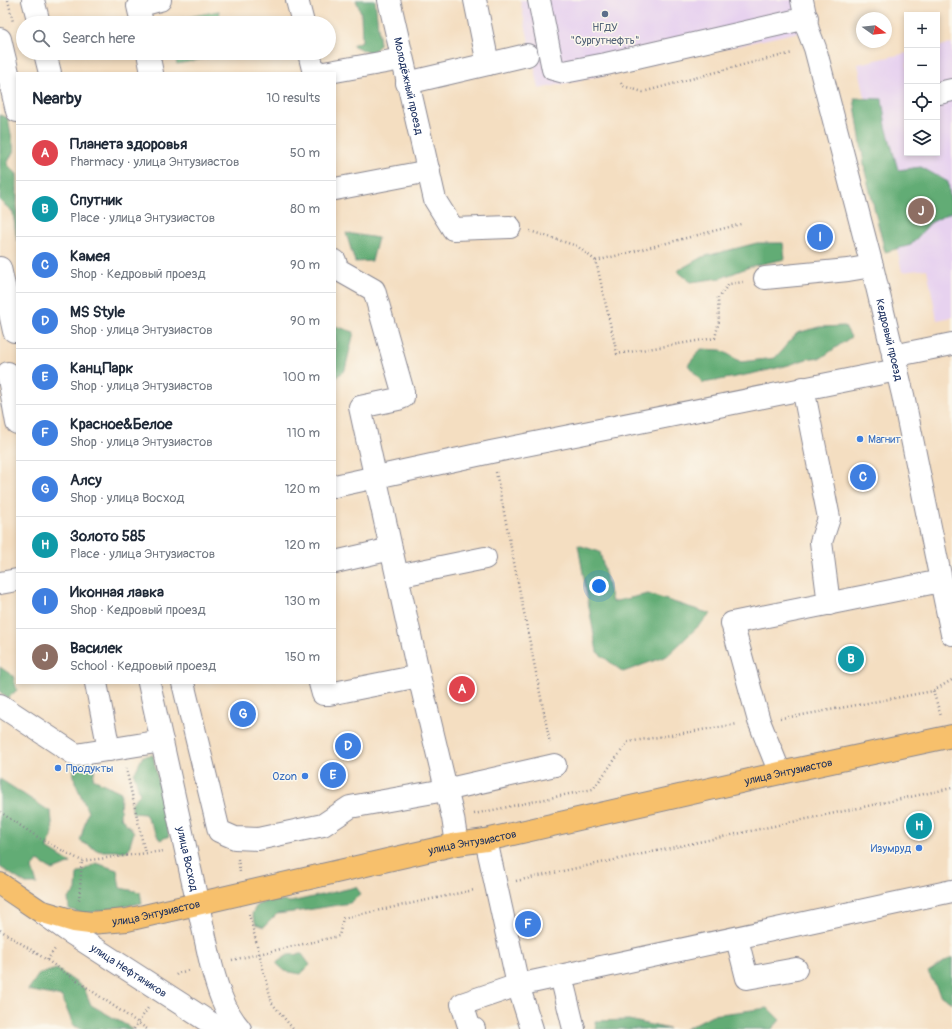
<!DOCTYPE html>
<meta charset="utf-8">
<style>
:root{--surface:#fff;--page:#f6f6f7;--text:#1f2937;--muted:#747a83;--line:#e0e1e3;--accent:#7c3aed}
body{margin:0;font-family:Pangolin,sans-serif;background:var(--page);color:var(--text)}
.controls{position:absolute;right:12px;top:12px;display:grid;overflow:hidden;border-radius:0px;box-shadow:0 2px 6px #0003}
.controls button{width:36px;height:36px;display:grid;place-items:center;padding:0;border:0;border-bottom:1px solid var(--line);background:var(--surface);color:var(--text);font:20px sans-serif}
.compass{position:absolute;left:856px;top:12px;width:36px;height:36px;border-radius:50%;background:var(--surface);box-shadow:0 2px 6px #0003;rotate:105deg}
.you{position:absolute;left:599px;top:586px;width:14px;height:14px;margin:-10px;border:3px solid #fff;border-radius:50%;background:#1a73e8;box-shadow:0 0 0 6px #1a73e833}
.badge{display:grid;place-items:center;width:26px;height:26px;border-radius:50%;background:var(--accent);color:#fff;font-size:13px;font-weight:700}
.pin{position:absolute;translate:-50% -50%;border:2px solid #fff;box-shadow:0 1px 4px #0006}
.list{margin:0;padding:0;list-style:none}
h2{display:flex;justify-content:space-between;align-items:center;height:52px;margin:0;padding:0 16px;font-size:17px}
h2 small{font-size:13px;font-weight:400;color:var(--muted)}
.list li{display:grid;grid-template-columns:26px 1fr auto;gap:12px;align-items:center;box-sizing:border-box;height:56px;padding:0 16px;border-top:1px solid var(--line)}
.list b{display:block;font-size:15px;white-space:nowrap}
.list p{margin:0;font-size:13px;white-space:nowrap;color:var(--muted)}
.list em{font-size:13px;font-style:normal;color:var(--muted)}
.icon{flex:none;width:22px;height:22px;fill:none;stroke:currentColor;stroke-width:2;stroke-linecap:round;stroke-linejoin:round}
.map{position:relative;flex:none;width:952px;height:1029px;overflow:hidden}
.search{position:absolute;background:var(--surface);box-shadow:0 2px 6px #0003;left:16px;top:16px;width:320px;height:44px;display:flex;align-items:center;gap:10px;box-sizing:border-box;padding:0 14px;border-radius:22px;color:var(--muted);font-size:15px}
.panel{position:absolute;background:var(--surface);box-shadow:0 2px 6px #0003;left:16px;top:72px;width:320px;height:612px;border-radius:0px}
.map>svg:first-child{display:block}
.built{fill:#e7d2ef}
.green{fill:#79c889;stroke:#4a7c74}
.forest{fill:#62ac75;stroke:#3e6e6a}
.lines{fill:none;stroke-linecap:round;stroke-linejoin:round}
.minor-casing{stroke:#888690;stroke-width:24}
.major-casing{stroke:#888690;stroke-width:24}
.path{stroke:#888690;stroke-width:2.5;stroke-dasharray:1 3;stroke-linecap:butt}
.minor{stroke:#fff;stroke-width:22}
.major{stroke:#f7c06c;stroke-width:22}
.service-dot{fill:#5c6f8a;stroke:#fbf7ec;stroke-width:1.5}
.shop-dot{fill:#3f7fe0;stroke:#fbf7ec;stroke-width:1.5}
.labels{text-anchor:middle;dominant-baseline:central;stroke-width:3;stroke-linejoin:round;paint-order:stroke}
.service-label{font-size:11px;fill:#4e5e75;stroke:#fbf7ec}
.street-label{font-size:11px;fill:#1b2f5e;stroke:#fbf7ec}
.shop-label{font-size:11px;fill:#366cbe;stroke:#fbf7ec;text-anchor:start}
</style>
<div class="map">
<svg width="952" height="1029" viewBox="0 0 952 1029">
<rect width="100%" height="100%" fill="#fbf7ec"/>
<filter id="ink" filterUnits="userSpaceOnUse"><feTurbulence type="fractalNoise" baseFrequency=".025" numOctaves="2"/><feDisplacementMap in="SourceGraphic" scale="8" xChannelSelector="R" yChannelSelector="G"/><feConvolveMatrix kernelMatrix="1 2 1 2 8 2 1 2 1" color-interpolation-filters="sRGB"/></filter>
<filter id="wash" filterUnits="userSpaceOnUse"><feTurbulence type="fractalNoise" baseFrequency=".012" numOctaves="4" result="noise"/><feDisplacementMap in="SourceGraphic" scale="16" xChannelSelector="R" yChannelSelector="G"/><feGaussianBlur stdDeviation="0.9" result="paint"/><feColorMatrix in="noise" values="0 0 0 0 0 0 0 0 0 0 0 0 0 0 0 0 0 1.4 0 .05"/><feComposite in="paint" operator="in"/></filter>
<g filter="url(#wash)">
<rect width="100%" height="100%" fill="#f4dec1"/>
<!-- built -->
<path class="built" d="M520,0H815L820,25L808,30L539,89Z
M952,43V317L937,320L927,269L902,272L858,64L907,53V153H937V47Z"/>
<!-- green -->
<path class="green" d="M219,11L221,23H169V21Z
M175,53H227V54L177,64Z"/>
<!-- forest -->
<path class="forest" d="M356,0H375L380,45L371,54L352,45L362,41L361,13Z
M854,98L882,99L886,126L898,170L921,167L948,182L952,212L930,223L911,245L885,252L865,171Z
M0,115L8,118L14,150L7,164L17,174V241L13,212L0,201Z
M346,233L378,238L372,261L355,262Z
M757,243H783L785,259L752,266L721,278L691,282L677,271L702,257Z
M335,326L354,332L345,370L335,378Z
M845,326L851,337L821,358C809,356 797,363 785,366C758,373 731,378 703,383L688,365L701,349L721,350L741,362L775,358L797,333L819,327Z
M578,545L600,552L612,602L648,594L711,614L667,656L623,672L597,652Z
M0,667L13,676L17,690L8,698L0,692Z
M153,755L169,836L160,840L145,814L133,813L131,804L140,794L134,774L143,756Z
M96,761L93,779L121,792L120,817L134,832L128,851H99L80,841L88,812L75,782L72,762Z
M0,779L51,812L53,832L47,848L71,863L53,870L38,861L32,868L37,884H26L0,867Z
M96,863L117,870L120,888L140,892L142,903L84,914L69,909L68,898L76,891L77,874Z
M356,887L361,894L350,903L301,911L277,914L264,927L256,924L252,914L257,905L270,900L291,902Z
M302,954L310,965L301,974L285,971L276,963L288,955Z
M952,957V1003L941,996L928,972Z
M57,969L84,988L91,1005L133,1029H81L73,1025L62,997L28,990L39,974Z
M768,1008L780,1020L772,1029H685L712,1015Z
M629,1020L669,1029H596L595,1021Z"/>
</g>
<g filter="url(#ink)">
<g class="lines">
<!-- minor casing -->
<g class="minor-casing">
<g id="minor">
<path d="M33,0L39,23"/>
<path d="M297,0L303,23"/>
<path id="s1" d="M389,0L435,200L453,229L510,227"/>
<path d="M475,0L488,64"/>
<path d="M539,0L553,69L564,72L606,64L807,18"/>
<path id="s2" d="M802,0L808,30L815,48L872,266L903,395L952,634"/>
<path d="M142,23L138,6L160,0"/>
<path d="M0,39L17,111"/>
<path d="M45,53L50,73"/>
<path d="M148,53L152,73"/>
<path d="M309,53L314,73"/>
<path d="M324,73L402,59"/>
<path d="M407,83L527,55"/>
<path d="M939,93L952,90"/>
<path d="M335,189L429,171"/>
<path d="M335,261L337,269L374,290L403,392V397L398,399L360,407L419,676L453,818L457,844"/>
<path d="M0,268L14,331L17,330"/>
<path d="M765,278L848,270L872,266"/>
<path d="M893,356L952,344"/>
<path d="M8,373L17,423"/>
<path d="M803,388L829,518L821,542L829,604"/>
<path d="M335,486L491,452L897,370"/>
<path d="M335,562L391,549"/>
<path d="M397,576L485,558"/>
<path d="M0,583L17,580"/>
<path d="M96,683L109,750"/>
<path id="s3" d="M149,683L211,964C217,987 224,1011 240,1029"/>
<path d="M183,683L219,831L235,838L258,839L323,825L350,807L445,790L555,765"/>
<path d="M320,683L323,694H329L419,676"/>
<path d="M0,705L76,755L162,741"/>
<path d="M780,773L759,721L732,623L941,581"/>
<path d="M486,840L518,985L532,1029"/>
<path id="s4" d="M44,914L68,931L220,1029"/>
<path d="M737,939L747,978L796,969"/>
<path d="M561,976L574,1029"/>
<path d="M474,1029L469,1026L462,1004L518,985L952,891"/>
</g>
</g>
<!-- major casing -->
<g class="major-casing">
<g id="major">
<path id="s5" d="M0,884L40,911L74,921L90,923L127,920L457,844L486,840L780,773L952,736"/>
</g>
</g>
<!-- path -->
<path class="path" d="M8,0L13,22
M621,83L623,86L643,92L746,64L793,53
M530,231L577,246L596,261L617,354L715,338L719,321L718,298L729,284L743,282
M596,261L741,224
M496,472L550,743
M933,691L941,716
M780,718L797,716L933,691L952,680
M126,768L145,853
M0,812L39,838L82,861L164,851
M474,814L593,789L628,742L738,724
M238,859L240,872
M516,881L952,788
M79,900L82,861
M249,914L272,1003L293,1029
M0,930L47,960L147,1029
M47,960L55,949
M232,960L339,936L343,918L474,890
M176,975L178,973L190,970
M134,1029L148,1008"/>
<!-- minor -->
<use href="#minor" class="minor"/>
<!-- major -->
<use href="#major" class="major"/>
</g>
</g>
<!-- markers -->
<circle class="service-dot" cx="605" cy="14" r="4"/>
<g class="shop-dot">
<circle cx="860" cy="439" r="4"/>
<circle cx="58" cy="768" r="4"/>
<circle cx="305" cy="776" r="4"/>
<circle cx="919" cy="848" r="4"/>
</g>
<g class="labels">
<!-- service labels -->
<g class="service-label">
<text x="605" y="27">НГДУ<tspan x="605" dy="13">"Сургутнефть"</tspan></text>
</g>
<!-- street labels -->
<g class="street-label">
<text stroke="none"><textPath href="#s1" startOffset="88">Молодёжный проезд</textPath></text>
<text stroke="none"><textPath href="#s2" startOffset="351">Кедровый проезд</textPath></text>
<text stroke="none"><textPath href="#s5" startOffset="815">улица Энтузиастов</textPath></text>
<text stroke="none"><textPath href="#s5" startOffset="491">улица Энтузиастов</textPath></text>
<text stroke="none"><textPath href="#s3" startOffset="180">улица Восход</textPath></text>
<text stroke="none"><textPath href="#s5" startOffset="167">улица Энтузиастов</textPath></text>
<text stroke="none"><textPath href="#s4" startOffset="102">улица Нефтяников</textPath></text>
</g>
<!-- shop labels -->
<g class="shop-label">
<text x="868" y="439">Магнит</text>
<text x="66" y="768">Продукты</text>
<text x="297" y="776" text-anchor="end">Ozon</text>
<text x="911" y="848" text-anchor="end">Изумруд</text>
</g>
</g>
</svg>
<div class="controls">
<button>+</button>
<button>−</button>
<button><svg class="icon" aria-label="locate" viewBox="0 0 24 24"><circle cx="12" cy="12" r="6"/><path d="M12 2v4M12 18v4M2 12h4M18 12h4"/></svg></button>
<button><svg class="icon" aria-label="layers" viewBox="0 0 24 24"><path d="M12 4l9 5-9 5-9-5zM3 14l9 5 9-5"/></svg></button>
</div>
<svg class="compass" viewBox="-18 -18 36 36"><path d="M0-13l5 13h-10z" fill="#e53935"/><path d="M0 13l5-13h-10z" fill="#747a83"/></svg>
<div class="you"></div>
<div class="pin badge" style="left:462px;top:689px;background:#e0444e">A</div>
<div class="pin badge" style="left:851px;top:659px;background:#0f9aa8">B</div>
<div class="pin badge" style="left:863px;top:477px;background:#3f7fe0">C</div>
<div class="pin badge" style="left:348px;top:746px;background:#3f7fe0">D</div>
<div class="pin badge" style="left:333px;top:775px;background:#3f7fe0">E</div>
<div class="pin badge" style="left:528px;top:924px;background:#3f7fe0">F</div>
<div class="pin badge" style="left:243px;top:714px;background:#3f7fe0">G</div>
<div class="pin badge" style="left:919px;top:826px;background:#0f9aa8">H</div>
<div class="pin badge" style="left:820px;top:237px;background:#3f7fe0">I</div>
<div class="pin badge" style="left:921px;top:211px;background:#8d6e63">J</div>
<div class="search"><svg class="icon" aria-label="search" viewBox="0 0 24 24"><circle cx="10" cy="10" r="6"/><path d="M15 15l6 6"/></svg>Search here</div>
<section class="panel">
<h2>Nearby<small>10 results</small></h2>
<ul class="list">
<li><span class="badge" style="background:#e0444e">A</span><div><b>Планета здоровья</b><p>Pharmacy · улица Энтузиастов</p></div><em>50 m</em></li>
<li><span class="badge" style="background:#0f9aa8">B</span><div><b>Спутник</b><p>Place · улица Энтузиастов</p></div><em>80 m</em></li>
<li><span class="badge" style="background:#3f7fe0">C</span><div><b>Камея</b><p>Shop · Кедровый проезд</p></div><em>90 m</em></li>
<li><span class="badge" style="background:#3f7fe0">D</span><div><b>MS Style</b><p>Shop · улица Энтузиастов</p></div><em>90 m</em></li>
<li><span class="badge" style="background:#3f7fe0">E</span><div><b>КанцПарк</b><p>Shop · улица Энтузиастов</p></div><em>100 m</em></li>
<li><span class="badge" style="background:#3f7fe0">F</span><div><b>Красное&amp;Белое</b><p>Shop · улица Энтузиастов</p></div><em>110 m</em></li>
<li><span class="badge" style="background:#3f7fe0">G</span><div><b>Алсу</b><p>Shop · улица Восход</p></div><em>120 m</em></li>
<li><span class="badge" style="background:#0f9aa8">H</span><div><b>Золото 585</b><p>Place · улица Энтузиастов</p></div><em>120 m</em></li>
<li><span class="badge" style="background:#3f7fe0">I</span><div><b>Иконная лавка</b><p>Shop · Кедровый проезд</p></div><em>130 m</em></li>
<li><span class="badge" style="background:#8d6e63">J</span><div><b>Василек</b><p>School · Кедровый проезд</p></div><em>150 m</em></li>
</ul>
</section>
</div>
